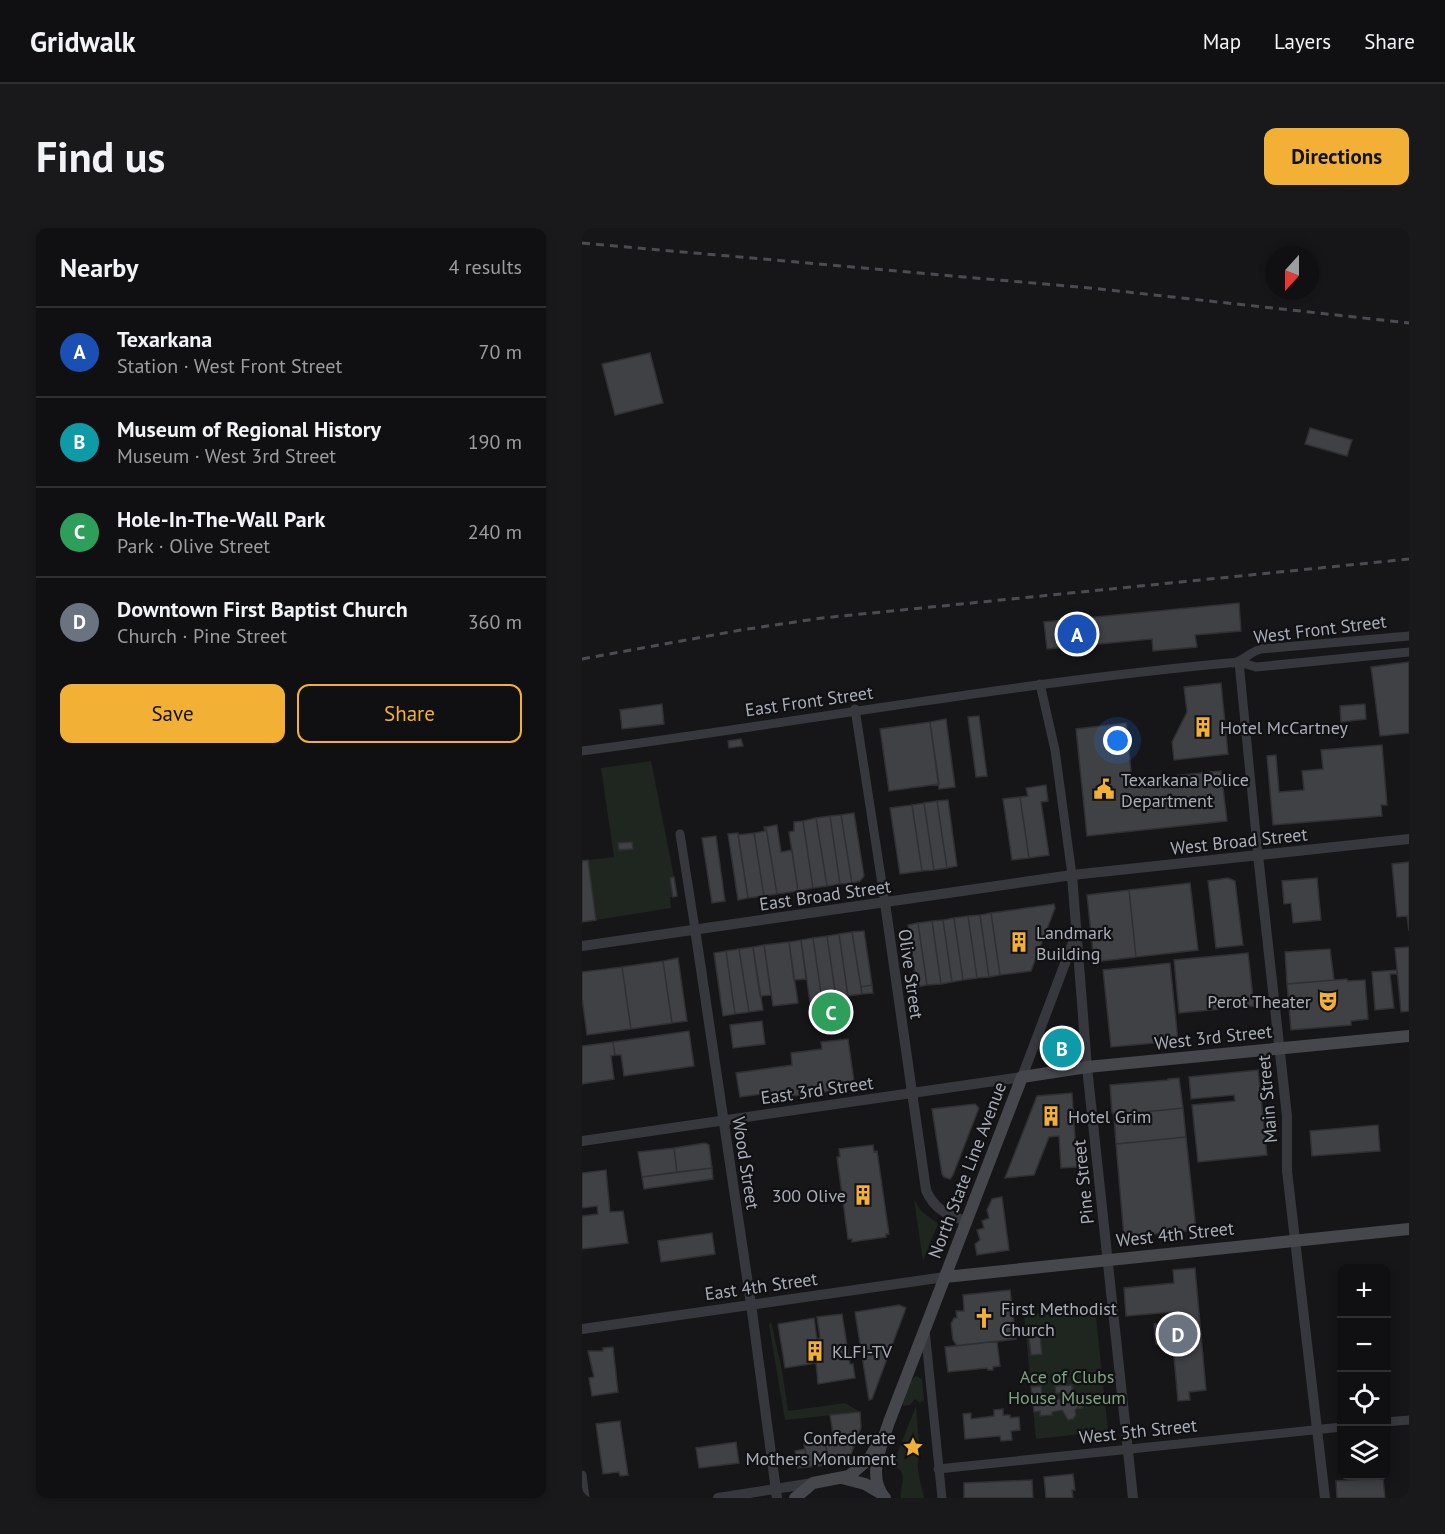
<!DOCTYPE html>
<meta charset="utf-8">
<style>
:root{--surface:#101012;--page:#19191b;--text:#f1f3f6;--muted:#9c9d9f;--line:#303032;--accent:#f2b134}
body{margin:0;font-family:"PT Sans",sans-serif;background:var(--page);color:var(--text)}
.controls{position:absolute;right:18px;bottom:18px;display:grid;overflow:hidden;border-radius:12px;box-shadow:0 3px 9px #0003}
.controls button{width:54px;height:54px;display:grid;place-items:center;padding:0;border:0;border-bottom:2px solid var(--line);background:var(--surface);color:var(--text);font:30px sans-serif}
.compass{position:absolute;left:683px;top:18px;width:54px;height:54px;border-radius:50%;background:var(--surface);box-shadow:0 3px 9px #0003;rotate:201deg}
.you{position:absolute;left:536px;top:513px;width:21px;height:21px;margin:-15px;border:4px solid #fff;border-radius:50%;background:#1a73e8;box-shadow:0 0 0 9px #1a73e833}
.badge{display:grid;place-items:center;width:39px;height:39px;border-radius:50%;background:var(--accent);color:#fff;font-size:20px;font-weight:700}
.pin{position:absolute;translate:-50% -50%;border:3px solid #fff;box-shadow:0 2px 6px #0006}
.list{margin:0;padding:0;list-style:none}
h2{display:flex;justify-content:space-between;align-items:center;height:78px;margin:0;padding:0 24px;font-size:26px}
h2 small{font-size:20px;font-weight:400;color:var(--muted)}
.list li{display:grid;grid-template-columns:39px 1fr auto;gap:18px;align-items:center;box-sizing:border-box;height:90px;padding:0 24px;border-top:2px solid var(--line)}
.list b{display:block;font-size:22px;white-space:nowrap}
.list p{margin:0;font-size:20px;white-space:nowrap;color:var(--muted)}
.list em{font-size:20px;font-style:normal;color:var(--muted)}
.actions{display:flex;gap:12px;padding:18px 24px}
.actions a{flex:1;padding:14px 0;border:2px solid var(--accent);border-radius:12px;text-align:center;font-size:21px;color:var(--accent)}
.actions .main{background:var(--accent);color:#111}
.icon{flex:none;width:33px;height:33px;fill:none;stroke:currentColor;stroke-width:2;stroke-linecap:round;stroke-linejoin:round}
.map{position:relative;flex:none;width:827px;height:1270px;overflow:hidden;border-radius:12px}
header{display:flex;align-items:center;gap:36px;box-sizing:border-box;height:84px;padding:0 30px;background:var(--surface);border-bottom:2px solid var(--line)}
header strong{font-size:28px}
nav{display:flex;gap:33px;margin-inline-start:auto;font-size:21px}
.intro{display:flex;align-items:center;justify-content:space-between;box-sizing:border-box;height:144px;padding:0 36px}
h1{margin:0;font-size:42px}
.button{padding:15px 27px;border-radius:12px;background:var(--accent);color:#111;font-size:21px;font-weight:700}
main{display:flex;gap:36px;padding:0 36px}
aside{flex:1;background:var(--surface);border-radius:12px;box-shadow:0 3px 9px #0003}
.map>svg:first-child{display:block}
.green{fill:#1e261f}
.building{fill:#404145;stroke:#303034;stroke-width:1.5}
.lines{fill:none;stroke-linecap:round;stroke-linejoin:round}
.minor{stroke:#37383d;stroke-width:9}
.tertiary{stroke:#37383d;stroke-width:10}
.secondary{stroke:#45474d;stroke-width:12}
.rail{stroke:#4a4c52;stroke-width:3;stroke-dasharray:8 6;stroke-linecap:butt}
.labels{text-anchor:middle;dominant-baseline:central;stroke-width:4.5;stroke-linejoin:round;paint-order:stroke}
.street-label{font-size:18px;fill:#a8adb8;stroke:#111113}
.poi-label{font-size:18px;fill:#a8adb8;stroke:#111113;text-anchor:start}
.park-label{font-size:18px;fill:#7fa381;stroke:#111113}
</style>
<header>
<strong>Gridwalk</strong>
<nav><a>Map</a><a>Layers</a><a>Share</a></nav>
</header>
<div class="intro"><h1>Find us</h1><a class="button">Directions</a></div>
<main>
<aside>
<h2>Nearby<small>4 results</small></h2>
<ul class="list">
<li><span class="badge" style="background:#1a4fb4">A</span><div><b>Texarkana</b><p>Station · West Front Street</p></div><em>70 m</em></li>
<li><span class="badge" style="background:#0f9aa8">B</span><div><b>Museum of Regional History</b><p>Museum · West 3rd Street</p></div><em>190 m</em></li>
<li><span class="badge" style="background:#2e9e5b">C</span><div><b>Hole-In-The-Wall Park</b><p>Park · Olive Street</p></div><em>240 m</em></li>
<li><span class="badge" style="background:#6b7280">D</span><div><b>Downtown First Baptist Church</b><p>Church · Pine Street</p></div><em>360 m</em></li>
</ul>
<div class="actions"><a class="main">Save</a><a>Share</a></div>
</aside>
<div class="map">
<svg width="827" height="1270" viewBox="0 0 827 1270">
<rect width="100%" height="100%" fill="#161618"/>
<!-- green -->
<path class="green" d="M69,533L92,649L88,650L91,669H88L89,680L14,692L6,632L32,629L19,540Z
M332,971L339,983L356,996L341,1033Z
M513,1079L526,1203L454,1211L442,1087Z
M189,1094L200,1142L206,1183L263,1175L278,1184L203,1192L187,1097Z
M334,1148L340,1151L342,1172L338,1175L333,1171L328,1177L321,1178L320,1174L329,1153Z
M334,1178L338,1227C332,1240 340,1256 342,1270H319C317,1262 324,1252 319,1243C317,1241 314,1239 311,1236Z"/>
<!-- building -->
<path class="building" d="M68,125L81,175L33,187L20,136Z
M728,200L770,212L765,228L723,216Z
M657,375L659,403L613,407L615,419L571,423L570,411L465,421L462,394Z
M827,434V505L798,508L789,439Z
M639,455L646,526L592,532L590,514L605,484L602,459Z
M80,476L82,496L40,501L38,482Z
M783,476L784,491L759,494L758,478Z
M397,488L405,548L394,549L386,489Z
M364,491L373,559L357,561L348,494Z
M348,494L357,556L307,563L298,501Z
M544,495L550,552L639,543L645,593L505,608L494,501Z
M159,511L161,518L147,520L146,513Z
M800,517L805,577H799L800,588L691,597L685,528L694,527L697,564L722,562L720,543L741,541L739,522Z
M464,557L466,573L459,574L467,627L447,630L438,569L446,568L444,560Z
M438,569L447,630L430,632L421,571Z
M366,572L375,638L365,640L355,573Z
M355,573L365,640L352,642L342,575Z
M342,575L352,642L340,643L330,577Z
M330,577L340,643L318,646L308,580Z
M272,585L282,648L278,653L270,655L259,587Z
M259,587L270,655L258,656L248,588Z
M248,588L258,656L245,658L234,590Z
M234,590L245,658L231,660L221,593Z
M221,593L231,660L216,663L207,604L212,603V594Z
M195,597L199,624L210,622L216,663L195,666L184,599Z
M182,599H184L195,666L182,668L172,605L183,603Z
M156,605L166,670L156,672L146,606Z
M172,605L182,668L166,670L156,607Z
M134,608L143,673L130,675L120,610Z
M50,614L51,621L37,622L36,615Z
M6,632L14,692L0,694V633Z
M827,634V703L825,688L815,689L810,636Z
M92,649L95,668L91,669L88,650Z
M646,650L653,653L661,717L634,720L626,653Z
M735,650L739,692L711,695L709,675L702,676L700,653Z
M608,655L616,722L554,729L547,662Z
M547,662L554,729L512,734L505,667Z
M472,676L473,680L449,743L418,747L409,685Z
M409,685L418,747L407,749L398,687Z
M398,687L407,749L395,750L386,688Z
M386,688L395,750L381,752L372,690Z
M372,690L381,752L370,754L361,692Z
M361,692L370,754L359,756L350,693Z
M350,693L359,756L345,757L336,695Z
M336,695L345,757L335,759L326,697Z
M282,703L290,757L279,759L270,704Z
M270,704L280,766L266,768L257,706Z
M257,706L266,768L254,770L245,708Z
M245,708L254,770L240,772L231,710Z
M231,710L240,772L228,774L219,712Z
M219,712L224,751L212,752L207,714Z
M207,714L216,775L191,778L182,717Z
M182,717L189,767L178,768L171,719Z
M171,719L181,782L167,784L157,721Z
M827,719V783L819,784L813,720Z
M157,721L167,784L153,786L144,723Z
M748,721L752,752L705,756L703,724Z
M144,723L153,786L141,788L132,725Z
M666,725L672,778L597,785L592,732Z
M96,730L105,793L90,795L81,733Z
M81,733L90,795L49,801L40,739Z
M588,735L596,813L529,819L521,742Z
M40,739L49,801L5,807L0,770V744Z
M815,742V746H808L812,780L793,782L790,744Z
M765,751L766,753L783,752L786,791L769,793V797L709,802L705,756Z
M290,757L291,765L280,766L279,759Z
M180,793L183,816L151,820L148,797Z
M490,799L492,829L464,831L471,811L470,800Z
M107,803L112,838L42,848L39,827H33L31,814Z
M266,811L273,860L202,869L201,863L158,869L154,845L210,837L209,825L240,821L239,814Z
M31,814L33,827L29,828L32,851L0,856V818Z
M676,842L685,927L616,934L610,877L653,873L652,867L609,871L607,849Z
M597,850L601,880L532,887L530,884L528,857L586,852V851Z
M490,865L495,939L479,940L477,908L467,909L452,947L423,950L455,868Z
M393,876L397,880L371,947L368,951L362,949L360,946L350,881Z
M601,880L604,909L534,916L532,887Z
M796,897L798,923L730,928L728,903Z
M604,909L614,1002L542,1009L534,916Z
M123,915L127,917L130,940L95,944L92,920Z
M291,917L292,924L295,923L307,1006H304V1009L270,1014V1011H266L255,929H258L257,921Z
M92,920L95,944L60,949L56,924Z
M130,940L131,951L62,961L60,949Z
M24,942L28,984L41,983L46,1015L0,1021V988L16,986L15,978L0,980V945Z
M420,969L427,1022L395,1027L393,1016L398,1012L395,1002L402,1000L400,993L407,990L405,982L410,971Z
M130,1005L133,1026L79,1034L76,1013Z
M613,1040L624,1162L607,1164L608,1172L596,1173L591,1119L574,1116L572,1096L592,1094L591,1084L544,1088L542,1060L592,1055L591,1042Z
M428,1062L434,1111L375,1118L371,1112L369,1096L372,1090H375L374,1083H382L381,1067Z
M317,1077L324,1080L290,1171L287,1172L273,1084Z
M260,1086L268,1136H271L273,1150L236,1156L234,1135L203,1140L196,1096L232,1090L235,1111L238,1110L235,1089Z
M458,1108L460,1126L449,1127L447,1110Z
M415,1113L418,1138L411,1139V1142H406L405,1140L366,1144L363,1119Z
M31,1119L36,1164L10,1168L7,1150L12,1149L6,1123H21V1120Z
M490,1157L491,1167L493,1169H498L502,1176L500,1180H495L493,1183L494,1187L491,1191L486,1192L480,1182L470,1184V1187L458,1188V1183L452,1184L449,1159L459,1158L461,1176H466V1172L478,1171L480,1165H474L473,1158Z
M421,1181V1187H428V1190L437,1189L438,1202L429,1203L430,1212L419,1213L418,1208L383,1211L381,1186L389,1185V1191L412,1188V1182Z
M278,1184L279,1199L276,1208L252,1212L248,1187Z
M38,1193L46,1247L38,1248L37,1244L21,1246L14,1196Z
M276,1208L266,1234L247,1237L243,1213Z
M243,1213L247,1237L226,1239L222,1216Z
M154,1214L157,1235L117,1240L114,1220Z
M223,1221L226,1239L216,1240L213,1223Z
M491,1246L493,1262H490L491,1270H464L462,1249Z
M801,1250L803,1270H755L754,1253Z
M450,1252L451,1270H382V1255Z"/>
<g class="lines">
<!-- minor -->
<path class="minor" d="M657,434L676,627
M651,435C661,434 667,424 679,421L827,408
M458,456L473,522L490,647
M273,481L303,675
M0,523C219,494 437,454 657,434L674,439L827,424
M98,606L113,701
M343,1102L360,1270
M804,1194L827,1192
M356,1241L760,1199
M0,1247L3,1270"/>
<!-- tertiary -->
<path class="tertiary" d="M676,627L705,888V943L743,1270
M490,647L505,839L551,1270
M303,675L344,962C352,981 365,987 384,993
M113,701L169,1076L195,1270
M0,718L490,647L827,611
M0,913L440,849L493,709
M0,1101L363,1049
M136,1270L231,1255"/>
<!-- secondary -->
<path class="secondary" d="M363,1049L827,1001
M260,1250L283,1256L300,1266
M213,1270L231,1255L267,1248L287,1231L294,1219
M303,1270C284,1249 300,1216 307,1194L440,849L505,839L827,808"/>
<!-- rail -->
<path class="rail" d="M0,15L518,61L827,95
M0,431L159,402L240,390L827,331"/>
</g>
<!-- icons -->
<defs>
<g id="building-bare" transform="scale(1.62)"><path d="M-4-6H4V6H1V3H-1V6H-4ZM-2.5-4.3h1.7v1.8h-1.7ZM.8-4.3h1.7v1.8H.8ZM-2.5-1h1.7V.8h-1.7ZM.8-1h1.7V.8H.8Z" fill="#f2b134" stroke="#111113" stroke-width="2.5" paint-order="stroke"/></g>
<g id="civic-bare" transform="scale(1.62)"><path d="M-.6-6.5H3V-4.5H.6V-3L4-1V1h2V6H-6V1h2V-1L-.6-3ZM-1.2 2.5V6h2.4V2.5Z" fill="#f2b134" stroke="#111113" stroke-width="2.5" paint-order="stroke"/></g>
<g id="theatre-bare" transform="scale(1.62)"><path d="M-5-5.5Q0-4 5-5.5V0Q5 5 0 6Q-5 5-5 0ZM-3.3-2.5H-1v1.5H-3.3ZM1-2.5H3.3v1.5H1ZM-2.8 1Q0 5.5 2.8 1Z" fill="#f2b134" stroke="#111113" stroke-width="2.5" paint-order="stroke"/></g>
<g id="church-bare" transform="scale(1.62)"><path d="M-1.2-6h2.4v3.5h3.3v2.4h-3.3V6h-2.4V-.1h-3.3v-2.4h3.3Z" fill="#f2b134" stroke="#111113" stroke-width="2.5" paint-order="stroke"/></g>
<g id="sight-bare" transform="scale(1.62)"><path d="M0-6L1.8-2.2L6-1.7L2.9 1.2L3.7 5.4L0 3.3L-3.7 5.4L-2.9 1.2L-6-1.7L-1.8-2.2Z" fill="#f2b134" stroke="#111113" stroke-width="2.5" paint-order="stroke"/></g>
</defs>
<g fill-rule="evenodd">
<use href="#building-bare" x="621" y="499"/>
<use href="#civic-bare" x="522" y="561"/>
<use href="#building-bare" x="437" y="714"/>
<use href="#theatre-bare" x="746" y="773"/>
<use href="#building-bare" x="469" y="888"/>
<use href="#building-bare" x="281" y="967"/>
<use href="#church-bare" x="402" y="1090"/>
<use href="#building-bare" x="233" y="1123"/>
<use href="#sight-bare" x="331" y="1219"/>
</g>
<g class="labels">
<!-- street labels -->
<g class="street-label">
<text transform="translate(738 401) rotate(-7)">West Front Street</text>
<text transform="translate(227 473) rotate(-8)">East Front Street</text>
<text transform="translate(657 613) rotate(-6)">West Broad Street</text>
<text transform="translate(243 667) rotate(-8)">East Broad Street</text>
<text transform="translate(329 746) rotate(82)">Olive Street</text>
<text transform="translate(631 809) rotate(-6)">West 3rd Street</text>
<text transform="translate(235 862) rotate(-8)">East 3rd Street</text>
<text transform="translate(685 871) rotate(-95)">Main Street</text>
<text transform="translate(164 935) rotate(81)">Wood Street</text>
<text transform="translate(385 942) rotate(-69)">North State Line Avenue</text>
<text transform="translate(501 954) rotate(-96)">Pine Street</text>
<text transform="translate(593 1006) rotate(-6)">West 4th Street</text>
<text transform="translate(179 1058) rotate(-8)">East 4th Street</text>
<text transform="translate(556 1203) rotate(-6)">West 5th Street</text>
</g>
<!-- poi labels -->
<g class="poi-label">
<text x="638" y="499">Hotel McCartney</text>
<text x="539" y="551">Texarkana Police<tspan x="539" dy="21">Department</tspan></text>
<text x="454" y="704">Landmark<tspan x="454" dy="21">Building</tspan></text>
<text x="729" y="773" text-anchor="end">Perot Theater</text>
<text x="486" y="888">Hotel Grim</text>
<text x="264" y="967" text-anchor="end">300 Olive</text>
<text x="419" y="1080">First Methodist<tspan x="419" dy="21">Church</tspan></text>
<text x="250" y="1123">KLFI-TV</text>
<text x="314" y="1209" text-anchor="end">Confederate<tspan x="314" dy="21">Mothers Monument</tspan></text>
</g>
<!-- park labels -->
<g class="park-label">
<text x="485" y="1148">Ace of Clubs<tspan x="485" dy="21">House Museum</tspan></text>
</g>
</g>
</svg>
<div class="controls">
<button>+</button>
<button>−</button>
<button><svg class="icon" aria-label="locate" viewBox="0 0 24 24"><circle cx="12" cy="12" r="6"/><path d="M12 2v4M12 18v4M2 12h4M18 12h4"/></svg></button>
<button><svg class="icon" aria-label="layers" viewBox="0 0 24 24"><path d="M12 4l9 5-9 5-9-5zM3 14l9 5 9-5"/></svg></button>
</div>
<svg class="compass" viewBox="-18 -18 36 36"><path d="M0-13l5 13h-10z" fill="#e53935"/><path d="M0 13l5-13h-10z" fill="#9c9d9f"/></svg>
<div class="you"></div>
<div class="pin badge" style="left:495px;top:406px;background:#1a4fb4">A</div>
<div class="pin badge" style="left:480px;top:820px;background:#0f9aa8">B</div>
<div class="pin badge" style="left:249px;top:784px;background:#2e9e5b">C</div>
<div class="pin badge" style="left:596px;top:1106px;background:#6b7280">D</div>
</div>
</main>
